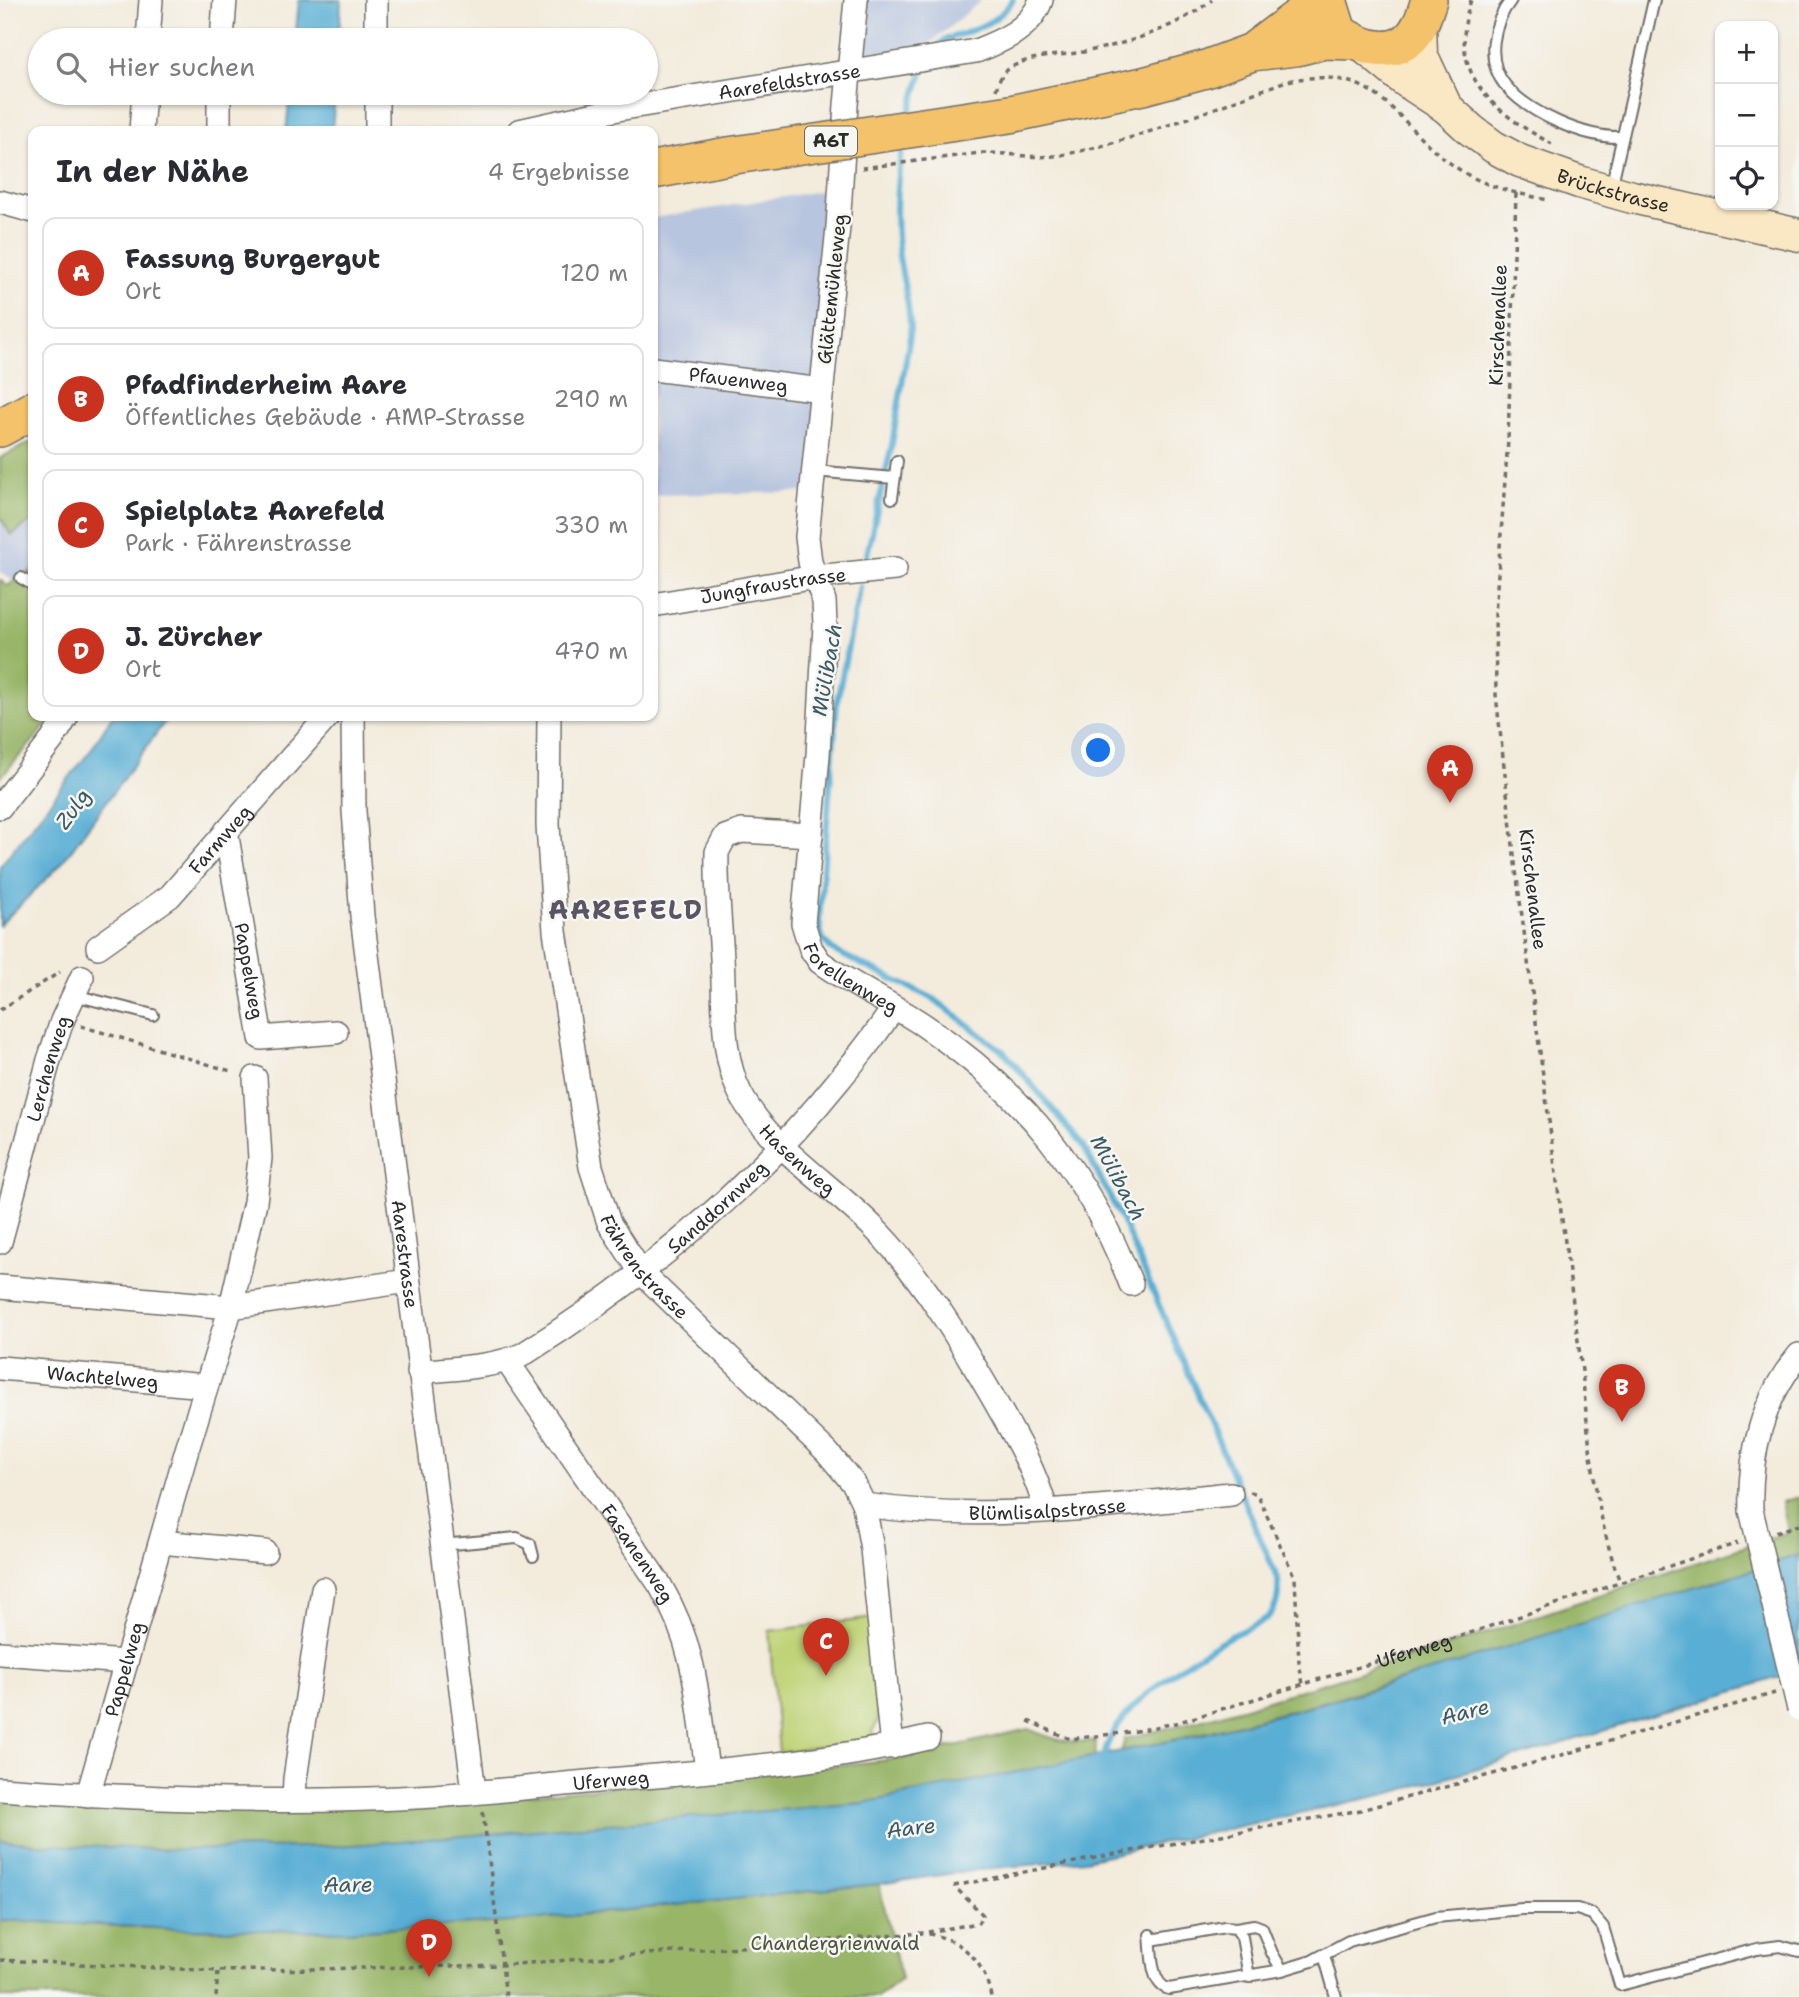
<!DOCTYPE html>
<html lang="de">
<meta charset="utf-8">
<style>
:root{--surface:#fff;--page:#f2f2f3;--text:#2b2b33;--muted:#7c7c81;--line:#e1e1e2;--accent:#c8321e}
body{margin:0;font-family:"Shantell Sans",sans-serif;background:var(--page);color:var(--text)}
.controls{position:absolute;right:21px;top:21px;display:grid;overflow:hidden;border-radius:14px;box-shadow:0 2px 5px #0004}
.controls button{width:63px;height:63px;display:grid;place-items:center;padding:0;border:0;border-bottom:2px solid var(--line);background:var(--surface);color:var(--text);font:35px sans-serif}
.you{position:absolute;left:1099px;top:751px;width:24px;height:24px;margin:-18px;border:5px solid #fff;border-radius:50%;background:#1a73e8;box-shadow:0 0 0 10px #1a73e833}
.badge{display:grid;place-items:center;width:46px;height:46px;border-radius:50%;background:var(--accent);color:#fff;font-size:23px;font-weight:700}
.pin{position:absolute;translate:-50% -58px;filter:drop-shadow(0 2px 4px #0008)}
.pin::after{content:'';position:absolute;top:37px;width:24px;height:21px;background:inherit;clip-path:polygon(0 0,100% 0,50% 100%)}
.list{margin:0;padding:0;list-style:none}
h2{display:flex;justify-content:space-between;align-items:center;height:91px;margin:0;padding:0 28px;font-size:30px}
h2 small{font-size:23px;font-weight:400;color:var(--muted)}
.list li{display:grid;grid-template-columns:46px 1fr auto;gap:21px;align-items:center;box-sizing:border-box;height:112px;margin:0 14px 14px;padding:0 14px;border:2px solid var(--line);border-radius:14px}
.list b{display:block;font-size:26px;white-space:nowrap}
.list p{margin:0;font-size:23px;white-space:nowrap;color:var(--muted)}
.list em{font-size:23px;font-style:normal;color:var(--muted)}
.icon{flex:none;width:38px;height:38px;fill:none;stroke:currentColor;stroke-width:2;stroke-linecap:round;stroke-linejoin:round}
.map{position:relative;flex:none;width:1799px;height:1997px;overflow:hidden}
.search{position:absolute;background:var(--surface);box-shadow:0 2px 5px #0004;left:28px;top:28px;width:630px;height:77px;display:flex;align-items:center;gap:18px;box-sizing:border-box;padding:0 24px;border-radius:38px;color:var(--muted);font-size:26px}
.panel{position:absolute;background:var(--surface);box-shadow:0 2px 5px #0004;left:28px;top:126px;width:630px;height:595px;border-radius:14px}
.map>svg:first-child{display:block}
.industrial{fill:#b8c5de}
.green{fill:#c0d377;stroke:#767f51;stroke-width:2}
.forest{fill:#98b568;stroke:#62704a;stroke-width:2}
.water{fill:#58aed4;stroke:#426c80;stroke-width:2}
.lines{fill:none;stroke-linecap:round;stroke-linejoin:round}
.stream{stroke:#58aed4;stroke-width:6}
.service-casing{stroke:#716e69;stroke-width:14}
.minor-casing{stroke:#716e69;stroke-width:26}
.secondary-casing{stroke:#716e69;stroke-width:35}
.primary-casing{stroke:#716e69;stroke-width:38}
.trunk-casing{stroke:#716e69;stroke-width:40}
.path{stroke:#716e69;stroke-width:3.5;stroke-dasharray:5 5;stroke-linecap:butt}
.service{stroke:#fff;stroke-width:10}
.minor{stroke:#fff;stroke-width:23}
.secondary{stroke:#fae7c3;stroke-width:32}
.primary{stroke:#f3c26a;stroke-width:35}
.trunk{stroke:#f3c26a;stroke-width:37}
.minor-bridge-casing{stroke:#716e69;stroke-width:26;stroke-linecap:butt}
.trunk-bridge-casing{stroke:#716e69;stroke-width:40;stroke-linecap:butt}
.minor-bridge{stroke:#fff;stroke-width:23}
.trunk-bridge{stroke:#f3c26a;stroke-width:37}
.labels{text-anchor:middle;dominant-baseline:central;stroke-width:5;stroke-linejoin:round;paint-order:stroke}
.shield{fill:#f6f6f2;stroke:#686867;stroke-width:2}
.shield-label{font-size:18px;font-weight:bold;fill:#2b2b2b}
.street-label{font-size:19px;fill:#2b2b2b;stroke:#f6f6f2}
.park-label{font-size:19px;fill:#50553e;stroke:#f6f6f2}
.water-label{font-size:21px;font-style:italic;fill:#3b5966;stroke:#f6f6f2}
.district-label{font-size:26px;font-weight:bold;letter-spacing:2px;fill:#5a5564;stroke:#f6f6f2}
</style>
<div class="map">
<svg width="1799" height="1997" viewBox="0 0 1799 1997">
<rect width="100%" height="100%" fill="#f6f6f2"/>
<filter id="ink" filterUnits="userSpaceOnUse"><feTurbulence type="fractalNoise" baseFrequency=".0143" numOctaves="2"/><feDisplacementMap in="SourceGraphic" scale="14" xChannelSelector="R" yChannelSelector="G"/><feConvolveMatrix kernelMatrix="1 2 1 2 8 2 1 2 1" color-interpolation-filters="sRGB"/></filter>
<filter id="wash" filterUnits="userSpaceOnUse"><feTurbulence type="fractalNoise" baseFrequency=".00686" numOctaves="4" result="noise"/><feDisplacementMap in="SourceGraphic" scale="28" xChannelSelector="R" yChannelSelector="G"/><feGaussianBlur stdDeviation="1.57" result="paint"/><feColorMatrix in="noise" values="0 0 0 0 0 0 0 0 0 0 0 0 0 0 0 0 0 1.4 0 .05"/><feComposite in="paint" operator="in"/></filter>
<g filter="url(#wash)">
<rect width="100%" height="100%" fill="#f3ebdb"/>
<!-- industrial -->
<path class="industrial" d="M863,0H982L920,52H861Z
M839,188L813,492L653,495V218Z
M7,507L21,530L33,524V569L13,581L0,572V511Z"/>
<!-- green -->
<path class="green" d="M875,1618L878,1721L872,1732L875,1736L871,1740L779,1753L769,1631Z"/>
<!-- forest -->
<path class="forest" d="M33,441V521L11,535L0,517V458Z
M33,570V716H50L41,732L0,778V580L7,586Z
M1799,1497V1555C1575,1626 1351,1702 1121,1752L1125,1739L1215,1716L1466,1640L1788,1532L1782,1502Z
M1028,1729C1057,1741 1065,1743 1096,1741L1095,1757L863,1803L499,1835L340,1846L181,1850L46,1845L0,1840V1794L484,1799L899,1759Z
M879,1884L901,1979L878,1997H0V1920L176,1929L343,1931L510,1922Z"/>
<!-- water -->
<path class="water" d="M299,0H341L339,40H295Z
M290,93H335L332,131H286Z
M112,716H169L61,864L0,925V866L90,751Z
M1799,1555V1671L1544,1749L1391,1793L1085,1860L983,1869L879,1884L510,1922L343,1931L176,1929L0,1920V1840L46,1845L181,1850L339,1846L863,1803L1195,1736L1367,1691Z"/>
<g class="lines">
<!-- stream -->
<path class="stream" d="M938,46C945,38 953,37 963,34C985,25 999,20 1013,0
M908,118L922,73
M866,559L892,444L910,336C911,308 903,283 899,256C894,219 896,179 903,143
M860,587L837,701L819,920L822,938L832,950L934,999L1005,1053L1083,1145L1122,1220L1278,1579C1279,1591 1279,1605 1270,1615C1259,1626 1240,1630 1227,1638C1190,1659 1105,1714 1104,1761"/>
</g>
</g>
<g filter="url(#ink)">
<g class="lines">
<!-- service casing -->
<g class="service-casing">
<path id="service" d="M1511,0C1493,23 1485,60 1505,85C1529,114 1585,138 1621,137
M1611,188L1654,0
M814,471L894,478
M892,498L897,461
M21,578L33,585
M74,995L153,1015
M442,1545L517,1538L530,1544L533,1556
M1236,1928L1254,1925L1262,1928L1272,1953L1282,1970
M1150,1935C1152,1951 1150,1985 1169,1989L1282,1970L1312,1961L1349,1941L1436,1917L1522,1909H1577L1592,1914L1603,1927L1620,1985L1757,1949L1780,1946L1799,1951
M1151,1940L1225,1927L1236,1928L1242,1937L1249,1977
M1324,1955L1336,1997"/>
</g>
<!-- minor casing -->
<g class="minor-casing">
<g id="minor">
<path d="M376,0V40"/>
<path id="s2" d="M856,0L846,105L838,227L807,537L810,562L824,601L825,625L818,755L803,923L811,949L820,962C853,986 891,1003 925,1026C1024,1093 1088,1173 1131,1284"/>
<path d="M148,40L151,0"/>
<path d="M222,40L225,0"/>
<path d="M219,93V131"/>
<path d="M377,93V131"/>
<path d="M141,131L144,93"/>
<path id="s3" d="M519,131L618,109L976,51C1002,41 1031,29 1041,0"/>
<path d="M0,202L33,211"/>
<path id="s4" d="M653,369L822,390"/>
<path id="s5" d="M653,605L815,577L895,569"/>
<path id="s6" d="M353,716L354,811L362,916L474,1791"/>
<path id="s7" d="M549,716L548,825L555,931L591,1167L609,1223L641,1272L827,1452L854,1484L864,1505L872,1549L892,1747"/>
<path d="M0,807L52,740L67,716"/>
<path id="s8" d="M226,831L261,1038L336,1032"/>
<path id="s9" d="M811,835L742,831L725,837L717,852C716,887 720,923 722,958C725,1002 720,1053 740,1093C766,1145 833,1186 874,1228C923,1278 957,1336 992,1396C1014,1435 1034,1467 1046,1510"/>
<path id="s10" d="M98,947L170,896L328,716"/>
<path id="s11" d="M0,1242L49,1060L62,1021L82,977"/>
<path d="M0,1287L231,1307L408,1281"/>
<path id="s12" d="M507,1361L660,1585C697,1648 698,1702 707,1771"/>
<path id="s13" d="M0,1368L206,1386"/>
<path id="s14" d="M419,1372C453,1368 490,1368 522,1355C640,1281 751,1189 839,1080C858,1057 877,1034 893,1008"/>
<path id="s15" d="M864,1505C986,1523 1109,1506 1231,1494"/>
<path d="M1751,1510C1749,1455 1762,1399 1799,1355"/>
<path d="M161,1542L265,1552"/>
<path d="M0,1653L126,1662"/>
<path id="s16" d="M0,1789C144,1799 290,1805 434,1796C492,1792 550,1785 608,1780C715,1771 823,1763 928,1738"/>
<path id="s17" d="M88,1795L186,1453L231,1307L255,1202L260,1158L255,1078"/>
<path d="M294,1800L295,1779L323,1589"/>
</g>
</g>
<!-- secondary casing -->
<g class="secondary-casing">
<g id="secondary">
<path d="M1420,25L1421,54L1446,107"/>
<path id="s18" d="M1364,47L1403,79L1446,107L1471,130L1494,147L1520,161L1579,182L1632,197L1799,235"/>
</g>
</g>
<!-- primary casing -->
<g class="primary-casing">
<path id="primary" d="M1329,0L1339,32C1364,50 1402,60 1419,26C1424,18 1426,8 1429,0"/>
</g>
<!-- trunk casing -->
<g class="trunk-casing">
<path id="trunk" d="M1256,49L1321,0
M1010,114L1143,86L1206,69L1252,52L1296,47L1324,40L1352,41
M0,428L33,410"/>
</g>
<!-- path -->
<g class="path">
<path d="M1471,0C1446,74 1493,112 1552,144"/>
<path d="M996,90C999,80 1002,73 1010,68C1030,55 1060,56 1083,52C1128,44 1176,28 1212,0"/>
<path d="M862,168L980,153C1008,152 1033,160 1061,155C1137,141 1214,108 1286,81C1385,63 1391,123 1457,168C1484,187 1516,193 1548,200"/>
<path d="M1516,193L1508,440L1495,614L1496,695L1515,863L1582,1371C1589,1443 1595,1514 1620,1582"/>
<path d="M0,1010L60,972"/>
<path d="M81,1026L234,1072"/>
<path d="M1250,1492L1255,1493L1259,1498L1295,1578L1299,1663L1303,1684"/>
<path d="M1776,1532L1799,1525"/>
<path id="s1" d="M1028,1721L1070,1739L1131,1732L1176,1723L1464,1635L1738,1543"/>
<path d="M483,1812L506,1997"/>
<path d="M954,1886L1115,1854L1361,1810L1548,1759L1775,1693"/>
<path d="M928,1932L978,1923L983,1915L954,1886"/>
<path d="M0,1960L218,1971L503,1965L923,1933C961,1938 984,1959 991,1997"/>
<path d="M216,1997L218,1971"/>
</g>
<!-- service -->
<use href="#service" class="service"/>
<!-- minor -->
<use href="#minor" class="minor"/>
<!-- secondary -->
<use href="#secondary" class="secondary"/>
<!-- primary -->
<use href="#primary" class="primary"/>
<!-- trunk -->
<use href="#trunk" class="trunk"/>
<!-- minor-bridge casing -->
<g class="minor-bridge-casing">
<path id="minor-bridge" d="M1751,1510L1799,1709"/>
</g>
<!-- trunk-bridge casing -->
<g class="trunk-bridge-casing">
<path id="trunk-bridge" d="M653,170L728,156L1010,114"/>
</g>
<!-- minor-bridge -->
<use href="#minor-bridge" class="minor-bridge"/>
<!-- trunk-bridge -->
<use href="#trunk-bridge" class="trunk-bridge"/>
</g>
</g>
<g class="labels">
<!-- shield labels -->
<rect class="shield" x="805" y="126.5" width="52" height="29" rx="5"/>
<g class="shield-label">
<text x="831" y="141">A6T</text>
</g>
<!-- street labels -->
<g class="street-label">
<text stroke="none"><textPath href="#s3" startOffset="275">Aarefeldstrasse</textPath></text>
<text stroke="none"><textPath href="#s18" startOffset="292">Brückstrasse</textPath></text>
<text transform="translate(832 289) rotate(-84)">Glättemühleweg</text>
<text transform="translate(1498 325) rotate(-88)">Kirschenallee</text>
<text stroke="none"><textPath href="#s4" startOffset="86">Pfauenweg</textPath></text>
<text stroke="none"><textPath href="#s5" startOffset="122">Jungfraustrasse</textPath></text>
<text stroke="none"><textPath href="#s10" startOffset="164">Farmweg</textPath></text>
<text transform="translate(1533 889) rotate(83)">Kirschenallee</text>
<text stroke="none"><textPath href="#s8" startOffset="142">Pappelweg</textPath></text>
<text stroke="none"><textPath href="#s2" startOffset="1006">Forellenweg</textPath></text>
<text stroke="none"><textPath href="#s11" startOffset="180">Lerchenweg</textPath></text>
<text stroke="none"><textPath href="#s9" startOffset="436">Hasenweg</textPath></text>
<text stroke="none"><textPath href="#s14" startOffset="350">Sanddornweg</textPath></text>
<text stroke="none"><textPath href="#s6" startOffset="541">Aarestrasse</textPath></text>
<text stroke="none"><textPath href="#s7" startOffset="569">Fährenstrasse</textPath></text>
<text stroke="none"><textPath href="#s13" startOffset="103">Wachtelweg</textPath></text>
<text stroke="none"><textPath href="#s15" startOffset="184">Blümlisalpstrasse</textPath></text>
<text stroke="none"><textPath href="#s12" startOffset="233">Fasanenweg</textPath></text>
<text stroke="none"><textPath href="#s1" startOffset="402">Uferweg</textPath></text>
<text stroke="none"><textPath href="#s17" startOffset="131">Pappelweg</textPath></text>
<text stroke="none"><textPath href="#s16" startOffset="612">Uferweg</textPath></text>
</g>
<!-- park labels -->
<g class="park-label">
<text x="835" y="1943">Chandergrienwald</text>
</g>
<!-- water labels -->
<g class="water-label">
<text transform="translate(827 670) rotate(-80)">Mülibach</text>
<text transform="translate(73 809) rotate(-54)">Zulg</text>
<text transform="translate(1118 1178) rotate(62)">Mülibach</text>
<text transform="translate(1465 1712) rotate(-14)">Aare</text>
<text transform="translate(911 1828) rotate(-7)">Aare</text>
<text x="348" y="1885">Aare</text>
</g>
<!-- district labels -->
<g class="district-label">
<text x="626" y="909">AAREFELD</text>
</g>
</g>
</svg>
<div class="controls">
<button>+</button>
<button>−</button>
<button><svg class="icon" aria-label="locate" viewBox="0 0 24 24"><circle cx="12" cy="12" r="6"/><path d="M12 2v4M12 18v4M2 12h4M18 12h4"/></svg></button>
</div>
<div class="you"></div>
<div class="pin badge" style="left:1450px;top:803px">A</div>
<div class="pin badge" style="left:1622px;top:1422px">B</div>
<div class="pin badge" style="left:826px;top:1676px">C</div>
<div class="pin badge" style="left:429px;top:1977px">D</div>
<div class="search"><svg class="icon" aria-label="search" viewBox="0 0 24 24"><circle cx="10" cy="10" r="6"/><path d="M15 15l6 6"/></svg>Hier suchen</div>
<section class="panel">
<h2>In der Nähe<small>4 Ergebnisse</small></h2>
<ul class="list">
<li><span class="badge">A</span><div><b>Fassung Burgergut</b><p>Ort</p></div><em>120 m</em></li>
<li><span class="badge">B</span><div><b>Pfadfinderheim Aare</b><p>Öffentliches Gebäude · AMP-Strasse</p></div><em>290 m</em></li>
<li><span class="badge">C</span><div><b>Spielplatz Aarefeld</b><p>Park · Fährenstrasse</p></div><em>330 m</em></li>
<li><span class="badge">D</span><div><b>J. Zürcher</b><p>Ort</p></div><em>470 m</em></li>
</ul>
</section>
</div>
